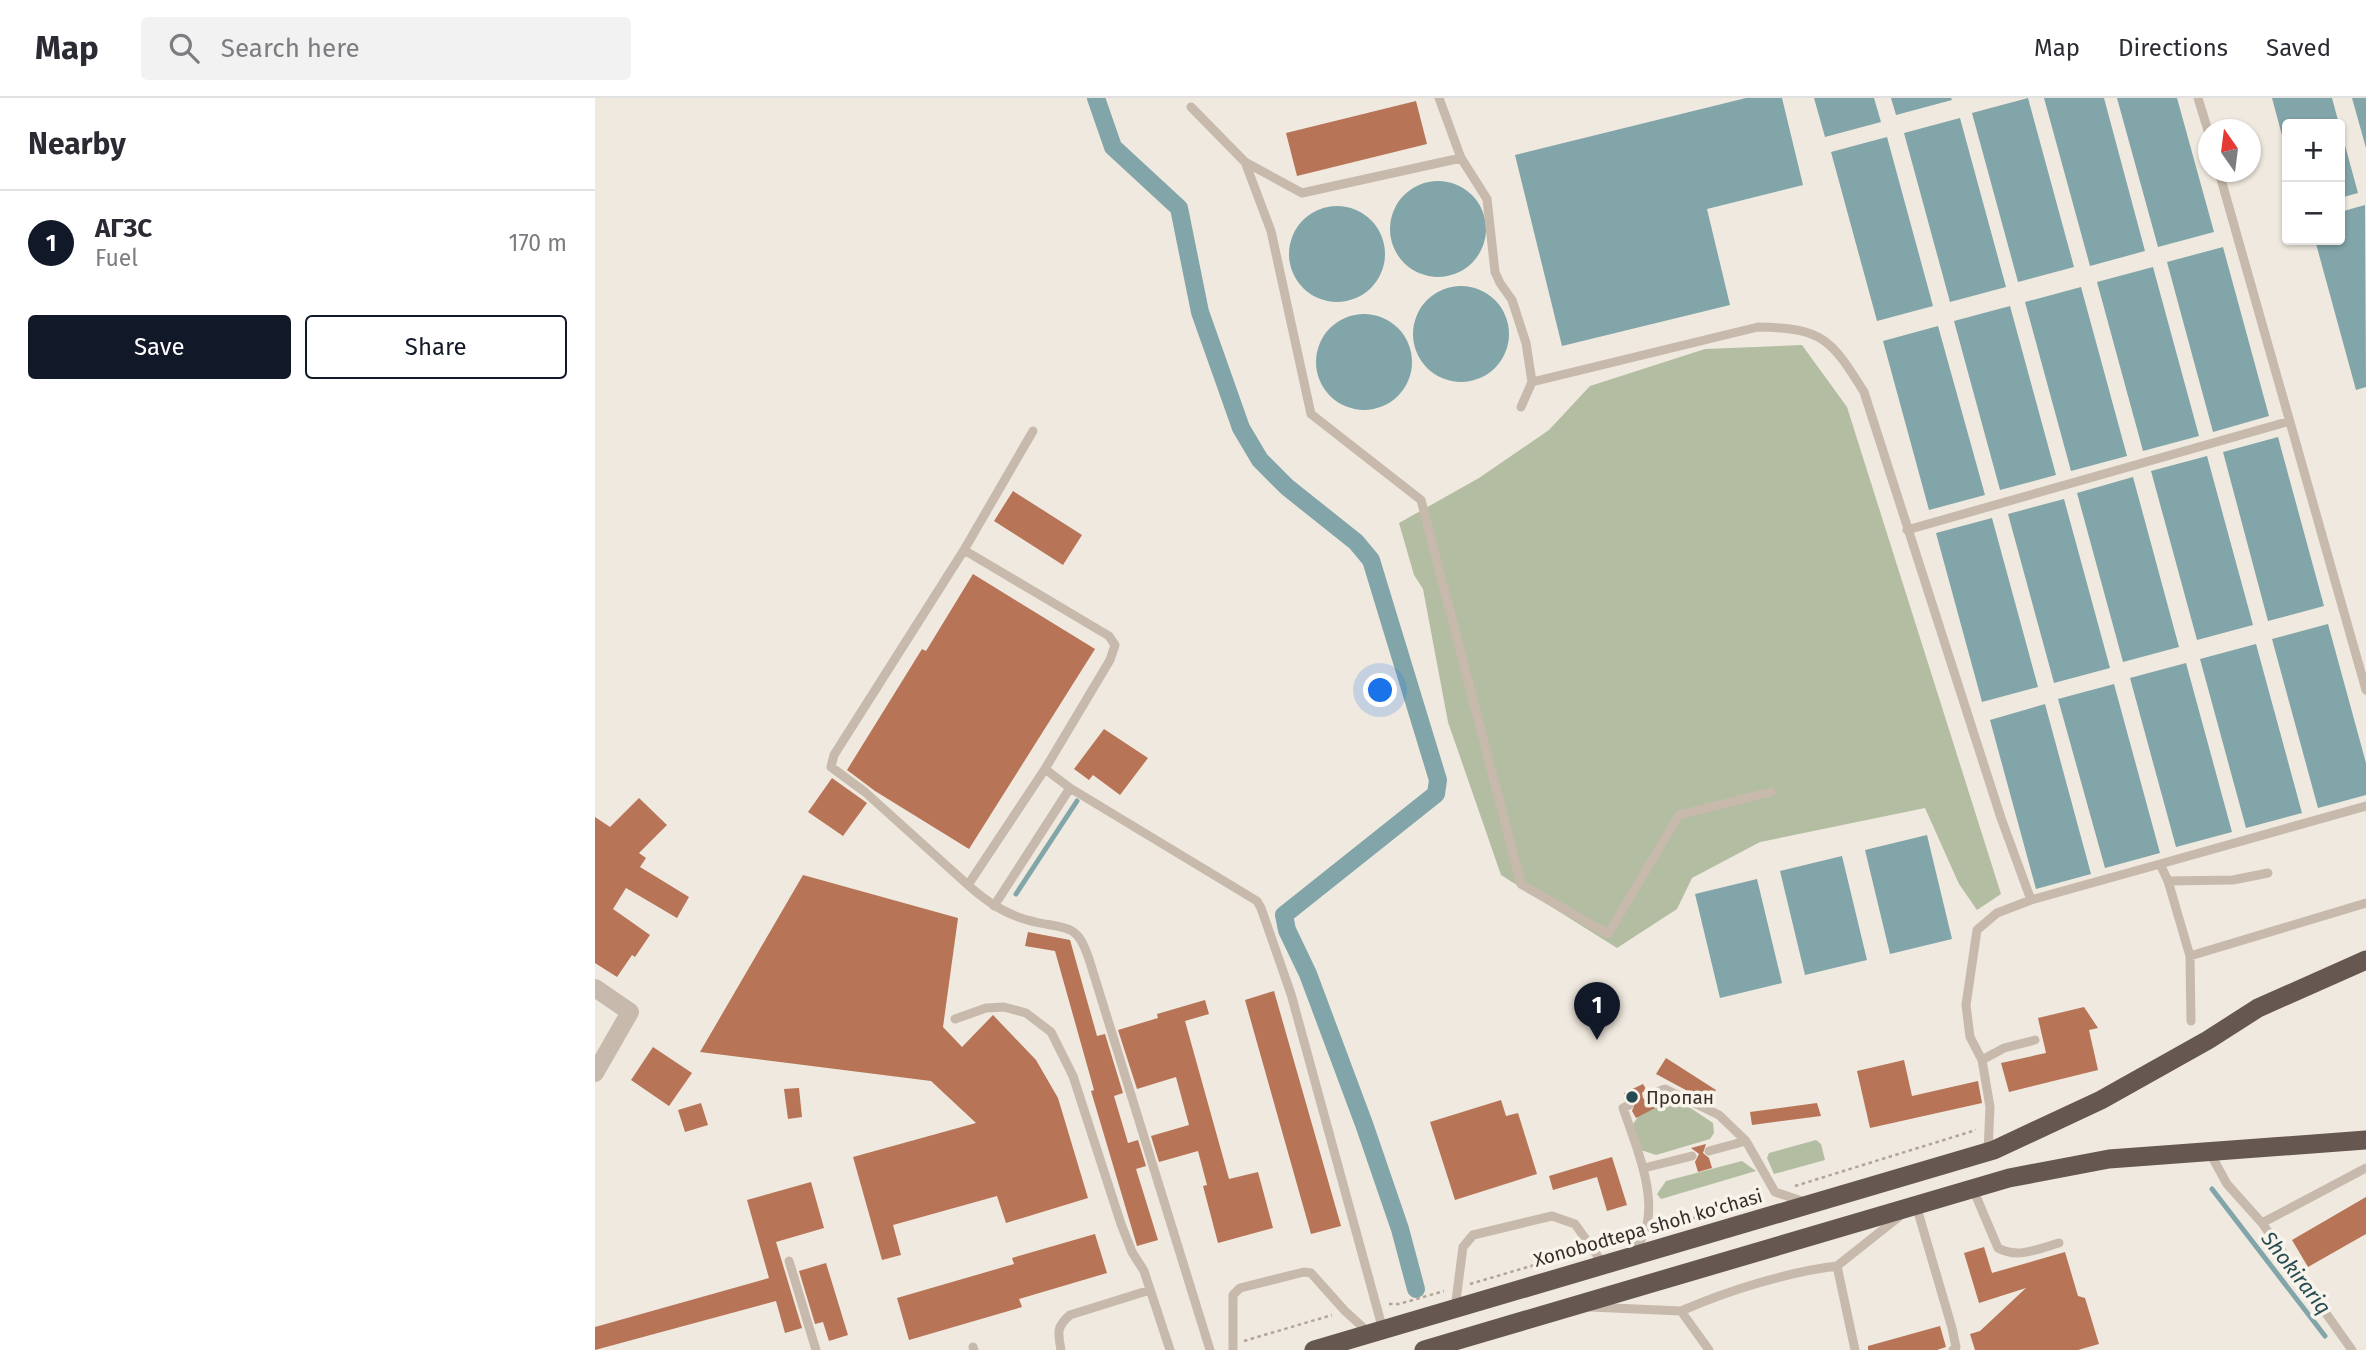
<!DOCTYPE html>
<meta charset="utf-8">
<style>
:root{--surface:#fff;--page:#f2f2f3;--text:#2b2b33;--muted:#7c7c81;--line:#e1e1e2;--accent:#111827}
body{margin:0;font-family:"Fira Sans",sans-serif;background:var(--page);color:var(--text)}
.controls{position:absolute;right:21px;top:21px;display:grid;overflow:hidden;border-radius:7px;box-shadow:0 2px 5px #0004}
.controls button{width:63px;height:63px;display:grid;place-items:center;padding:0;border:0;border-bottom:2px solid var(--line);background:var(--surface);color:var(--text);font:35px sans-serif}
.compass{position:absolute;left:1603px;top:21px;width:63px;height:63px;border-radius:50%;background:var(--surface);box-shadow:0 2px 5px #0004;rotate:346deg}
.you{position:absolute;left:786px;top:593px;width:24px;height:24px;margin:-18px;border:5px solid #fff;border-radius:50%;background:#1a73e8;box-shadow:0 0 0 10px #1a73e833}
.badge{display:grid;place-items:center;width:46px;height:46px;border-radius:50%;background:var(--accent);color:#fff;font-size:23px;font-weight:700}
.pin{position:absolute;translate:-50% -58px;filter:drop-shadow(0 2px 4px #0008)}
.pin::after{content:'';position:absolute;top:37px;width:24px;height:21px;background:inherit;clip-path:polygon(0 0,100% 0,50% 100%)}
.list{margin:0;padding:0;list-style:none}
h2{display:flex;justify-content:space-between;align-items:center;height:91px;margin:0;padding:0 28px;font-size:30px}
h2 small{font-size:23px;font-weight:400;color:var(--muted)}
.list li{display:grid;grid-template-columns:46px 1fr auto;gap:21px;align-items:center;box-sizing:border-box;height:105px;padding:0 28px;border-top:2px solid var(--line)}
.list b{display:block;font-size:26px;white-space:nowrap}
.list p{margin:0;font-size:23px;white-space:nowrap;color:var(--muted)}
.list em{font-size:23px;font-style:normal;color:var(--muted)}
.actions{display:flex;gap:14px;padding:21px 28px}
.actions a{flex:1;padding:16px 0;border:2px solid var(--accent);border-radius:7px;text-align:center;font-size:24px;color:var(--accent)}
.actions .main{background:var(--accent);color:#fff}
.icon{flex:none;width:38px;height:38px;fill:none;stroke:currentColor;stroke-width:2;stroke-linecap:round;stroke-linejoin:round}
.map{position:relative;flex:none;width:1771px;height:1252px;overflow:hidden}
header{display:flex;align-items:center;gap:42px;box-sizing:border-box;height:98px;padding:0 35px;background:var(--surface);border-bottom:2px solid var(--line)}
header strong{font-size:33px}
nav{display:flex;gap:38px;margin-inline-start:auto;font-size:24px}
.search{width:490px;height:63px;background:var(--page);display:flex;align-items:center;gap:18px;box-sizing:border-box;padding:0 24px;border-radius:7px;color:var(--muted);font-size:26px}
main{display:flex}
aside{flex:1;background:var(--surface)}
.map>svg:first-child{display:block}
.green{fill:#b2bda1}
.water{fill:#82a5a9}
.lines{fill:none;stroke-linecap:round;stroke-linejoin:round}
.stream{stroke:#82a5a9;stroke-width:5}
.canal{stroke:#82a5a9;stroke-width:18}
.building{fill:#b77456}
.path{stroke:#b2a497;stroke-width:2.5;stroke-dasharray:3.5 3.5;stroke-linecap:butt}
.service{stroke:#c7baac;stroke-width:9}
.minor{stroke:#c7baac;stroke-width:18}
.trunk{stroke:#665850;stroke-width:19}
.poi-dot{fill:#254c52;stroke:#f8f3eb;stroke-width:2.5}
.labels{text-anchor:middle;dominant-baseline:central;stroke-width:7;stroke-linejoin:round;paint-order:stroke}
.poi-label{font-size:19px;fill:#362f2a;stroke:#f8f3eb;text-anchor:start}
.street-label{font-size:19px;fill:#362f2a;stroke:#f8f3eb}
.water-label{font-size:21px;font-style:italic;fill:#254c52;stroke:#f8f3eb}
</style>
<header>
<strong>Map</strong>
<div class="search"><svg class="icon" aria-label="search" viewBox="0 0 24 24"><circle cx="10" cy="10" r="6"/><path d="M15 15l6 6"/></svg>Search here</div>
<nav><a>Map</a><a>Directions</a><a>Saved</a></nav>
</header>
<main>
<aside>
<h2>Nearby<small></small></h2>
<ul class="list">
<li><span class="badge">1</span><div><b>АГЗС</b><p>Fuel</p></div><em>170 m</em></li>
</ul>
<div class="actions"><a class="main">Save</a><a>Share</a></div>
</aside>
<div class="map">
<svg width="1771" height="1252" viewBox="0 0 1771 1252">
<rect width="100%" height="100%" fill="#f0e9df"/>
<!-- green -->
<path class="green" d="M1207,247L1252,309L1406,796L1382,812L1364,786L1330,710L1165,744L1097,780L1082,811L1022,850L906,777L853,624L828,491L819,477L804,425L884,380L954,332L995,288L1110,251Z
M1079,999L1118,1025L1119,1035L1115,1041L1061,1057L1046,1052L1038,1026L1045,1016Z
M1221,1042L1226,1046L1230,1062L1179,1076L1172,1060L1174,1055Z
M1147,1063L1161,1073L1066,1101L1062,1096L1071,1083Z"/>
<!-- water -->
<path class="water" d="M1151,0H1187L1208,87L1112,111L1135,207L967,248L920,57Z
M1219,0H1279L1286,24L1230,39Z
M1296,0H1356L1357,2L1301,17Z
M1433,0L1479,169L1423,184L1377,15Z
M1449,0H1509L1550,153L1495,168Z
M1522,0H1582L1619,134L1563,149Z
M1677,0H1737L1744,26H1692V56Z
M1757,0H1771V50Z
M1365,20L1411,189L1355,204L1309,35Z
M1745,29L1763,95L1745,100Z
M1292,39L1338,208L1282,223L1236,54Z
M795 131a48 48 0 1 1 96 0a48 48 0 1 1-96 0Z
M1770,107L1771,289L1761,292L1720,142H1745V114Z
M694 156a48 48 0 1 1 96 0a48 48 0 1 1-96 0Z
M1628,149L1674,318L1618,334L1572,164Z
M1558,169L1604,338L1548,353L1502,184Z
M818 236a48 48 0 1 1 96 0a48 48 0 1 1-96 0Z
M1486,189L1532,358L1476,373L1430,204Z
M1415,208L1461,377L1405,392L1359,223Z
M721 264a48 48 0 1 1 96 0a48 48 0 1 1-96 0Z
M1343,228L1390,397L1334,412L1288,243Z
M1683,339L1729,508L1673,523L1628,354Z
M1612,358L1658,527L1602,542L1556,373Z
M1538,379L1584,549L1528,564L1482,395Z
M1469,401L1515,570L1459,585L1413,416Z
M1397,420L1443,589L1387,604L1341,435Z
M1733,526L1771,665V697L1723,710L1677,541Z
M1661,546L1707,715L1651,730L1605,561Z
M1591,565L1637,734L1581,749L1535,580Z
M1519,586L1565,755L1510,770L1463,601Z
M1450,606L1496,776L1441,791L1395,622Z
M1332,737L1357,841L1295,856L1270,752Z
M1247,758L1272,862L1210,877L1185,773Z
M1162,781L1187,885L1125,900L1100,796Z"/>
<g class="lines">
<!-- stream -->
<path class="stream" d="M421,796L482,703
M1617,1091L1730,1238"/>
<!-- canal -->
<path class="canal" d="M501,0L518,49L584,110L605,214L646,330L665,362L692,389L761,444L776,462L843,682L841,696L689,817L692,832L713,876L769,1026L805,1131L821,1191"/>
</g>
<!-- building -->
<path class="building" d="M821,3L832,46L702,78L691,35Z
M418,393L487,437L468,467L399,423Z
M378,476L500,551L374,751L280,693L252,672L327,551L331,553Z
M509,631L553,660L525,697L498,677L494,682L479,671Z
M237,680L272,705L248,738L213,714Z
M44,700L72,727L44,755L51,760L45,769L94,799L82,820L31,790L18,811L55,837L40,859L37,857L22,879L0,865V719L15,729Z
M208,777L363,820L348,929L367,949L398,917L441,962L463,1000L493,1100L411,1125L402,1098L298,1127L306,1157L287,1162L258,1059L381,1025L336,983L105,954Z
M433,834L475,842L502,938L510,936L528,995L519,998L533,1045L543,1042L551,1068L541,1071L563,1142L542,1148L496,993L499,992L460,853L430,848Z
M679,893L746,1128L716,1136L650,902Z
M610,902L614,916L590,923L634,1081L663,1074L678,1130L623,1145L608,1088L612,1087L603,1053L564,1064L556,1038L594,1027L581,979L542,991L523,932L563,920L562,916Z
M1489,909L1503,930L1494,932L1503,972L1414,994L1406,965L1451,955L1443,920Z
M58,949L97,975L74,1008L36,982Z
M1071,960L1121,992L1113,1004L1061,976Z
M1309,962L1317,998L1383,983L1387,1005L1275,1030L1262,973Z
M1048,986L1051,991L1047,995L1048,1000L1052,1004L1057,1003L1060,1010L1041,1020L1037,1013L1040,1005L1037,1001H1031L1029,995Z
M204,990L207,1019L193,1021L189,991Z
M906,1002L911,1018L923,1015L942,1076L860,1102L835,1024Z
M106,1005L113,1027L90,1034L83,1012Z
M1222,1005L1226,1018L1157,1027L1155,1014Z
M1111,1046L1108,1055L1114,1060L1117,1070L1103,1074L1100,1064L1104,1056L1096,1050Z
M1017,1059L1032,1107L1012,1113L1002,1079L958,1092L954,1078Z
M216,1084L229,1130L181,1144L207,1230L190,1235L181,1203L0,1252V1229L174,1180L152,1102Z
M1771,1099V1136L1713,1169L1697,1142Z
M500,1136L512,1175L424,1201L427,1209L314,1242L302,1200L419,1166L417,1160Z
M1389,1149L1397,1175L1470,1154L1483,1198L1490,1200L1504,1246L1483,1252H1380L1375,1236L1385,1233L1431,1190L1384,1205L1369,1155Z
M231,1165L253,1237L234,1243L228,1224L220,1226L204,1173Z
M1345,1228L1351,1249L1342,1252H1273V1248Z"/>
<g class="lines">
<!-- path -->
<path class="path" d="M1200,1088L1381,1032
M1077,1127L1167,1098
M875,1186L943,1166
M794,1206H804L849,1193
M649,1243L737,1217"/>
<!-- service -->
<path class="service" d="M844,0L866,60L892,101L900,174L905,185L917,202L931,245L937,284L926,309
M1603,0L1614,36
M596,9L650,64L676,133L716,316L826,402L926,786L1013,836L1084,717L1176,694
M650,64L707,95L866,60
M1624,74L1771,592
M937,284L1163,229C1228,230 1236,241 1269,294L1406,720L1436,802L1565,766L1573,783L1595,858L1596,923
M1312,432L1695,323
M369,452L514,538L520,547L515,562L450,671
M1565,766L1771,708
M1573,783L1638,782L1673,775
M373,787L270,694L236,669L239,657L369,452L438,333
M399,808L475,690
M1595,858L1771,805
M360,921L391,910L409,909L431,915L456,934L478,978L526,1126L537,1154L549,1173L575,1252
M1387,962L1375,939L1371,907L1382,832L1402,815L1436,802
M1054,997L1070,991L1124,1017L1151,1043L1180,1094L1210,1104
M1034,1007L1028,1010C1040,1045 1064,1100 1049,1136C1046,1143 1041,1149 1038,1155
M1114,1053L1151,1043
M1393,1053L1395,1009L1387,962L1409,950L1440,942
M1615,1055L1632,1086L1667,1125L1757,1252
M1049,1070L1097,1058
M1378,1091L1403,1150C1423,1161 1443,1151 1464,1145
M1321,1107L1357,1230L1361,1249L1358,1252
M1667,1125L1771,1070
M194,1163L221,1252
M995,1209L1086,1213L1114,1252
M860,1210L868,1149L878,1137L957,1118L980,1126L1009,1167
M1086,1213C1132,1193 1192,1174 1242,1168
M378,1249L379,1252
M466,1252C463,1235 461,1229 475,1217L555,1192
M615,1252L494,861C490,851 487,839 477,833C467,827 451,827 440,824C413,818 393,805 373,787L450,671L475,690L662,803L666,810L696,896L788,1232
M638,1252V1197L645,1190L709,1174L716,1175L750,1213L773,1234
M1260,1252L1242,1168L1305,1118"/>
<!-- minor -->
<path class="minor" d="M0,890L35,914L0,975"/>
<!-- trunk -->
<path class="trunk" d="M719,1252L1399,1052L1506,1002L1613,942L1663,910L1771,862
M829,1252L1414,1080L1514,1061L1771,1042"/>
</g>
<!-- markers -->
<circle class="poi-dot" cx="1037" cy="999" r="7"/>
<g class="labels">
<!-- poi labels -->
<g class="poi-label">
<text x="1051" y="999">Пропан</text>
</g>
<!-- street labels -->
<g class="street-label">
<text transform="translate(1053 1130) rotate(-16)">Xonobodtepa shoh ko'chasi</text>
</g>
<!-- water labels -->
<g class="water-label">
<text transform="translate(1701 1175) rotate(52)">Shokirariq</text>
</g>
</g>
</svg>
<div class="controls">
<button>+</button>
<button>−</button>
</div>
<svg class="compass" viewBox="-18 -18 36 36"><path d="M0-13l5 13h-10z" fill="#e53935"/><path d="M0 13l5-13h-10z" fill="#7c7c81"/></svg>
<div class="you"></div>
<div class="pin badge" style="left:1002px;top:942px">1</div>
</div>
</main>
